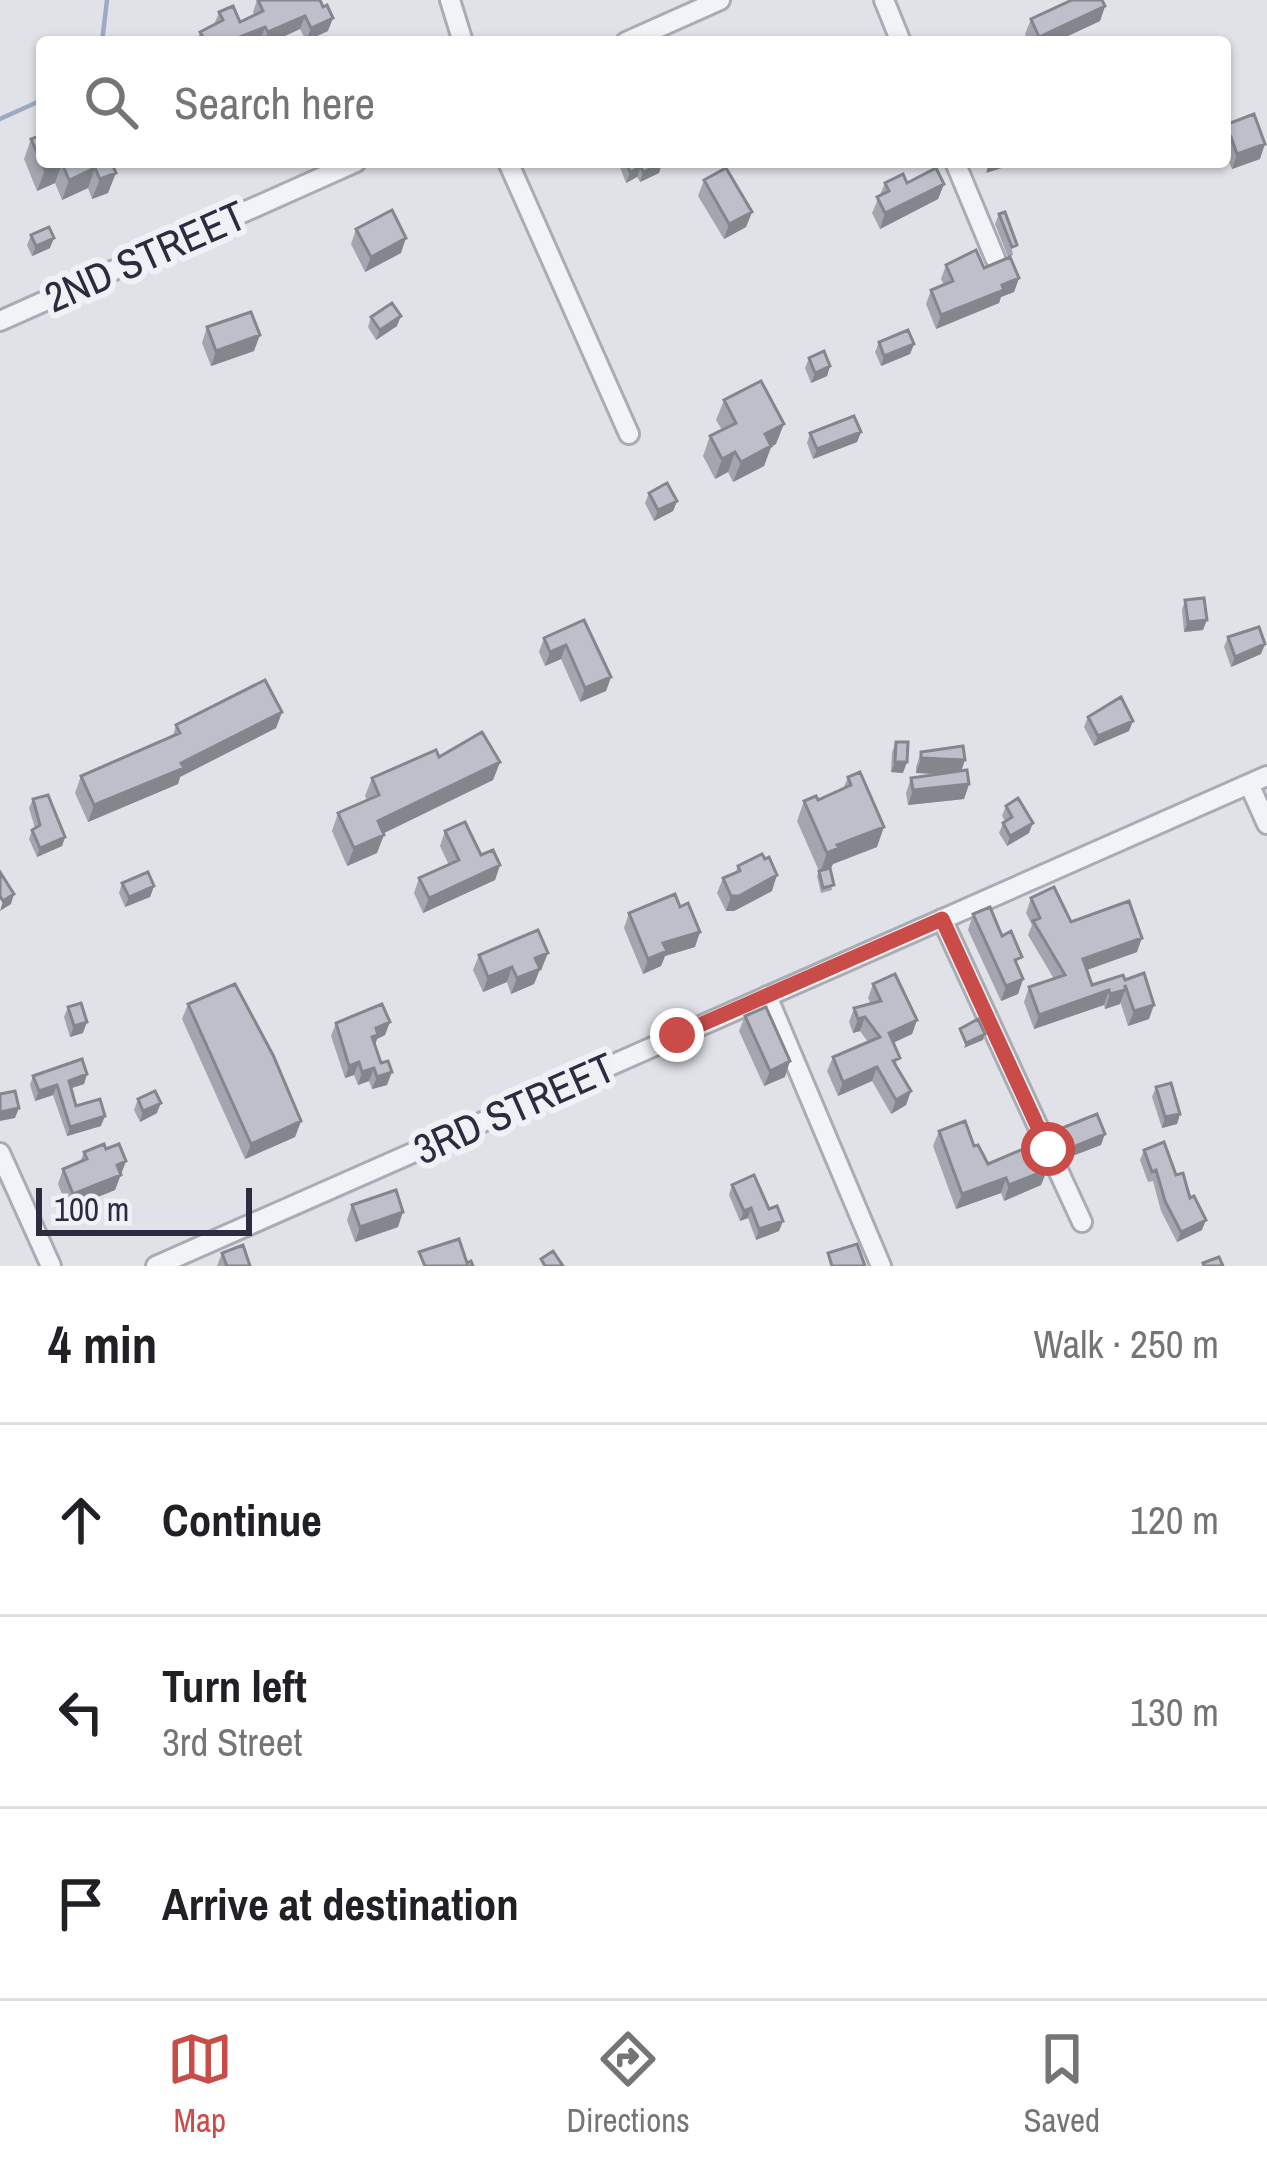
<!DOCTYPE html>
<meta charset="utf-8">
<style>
:root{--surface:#fff;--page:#f2f2f2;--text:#202124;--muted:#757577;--line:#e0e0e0;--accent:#c94c49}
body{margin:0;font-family:"Archivo Narrow",sans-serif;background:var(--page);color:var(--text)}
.scale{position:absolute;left:36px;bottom:30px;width:216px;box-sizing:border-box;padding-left:12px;border:6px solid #292d3f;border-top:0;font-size:33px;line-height:42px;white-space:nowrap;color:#292d3f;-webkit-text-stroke:9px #eff1f6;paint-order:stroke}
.stop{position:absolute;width:36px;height:36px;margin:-27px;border:9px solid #c94c49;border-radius:50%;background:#fff}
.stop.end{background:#c94c49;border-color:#fff;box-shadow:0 3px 12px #0008}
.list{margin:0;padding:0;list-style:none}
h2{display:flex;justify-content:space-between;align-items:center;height:156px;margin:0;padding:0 48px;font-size:51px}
h2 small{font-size:39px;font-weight:400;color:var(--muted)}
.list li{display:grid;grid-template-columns:78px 1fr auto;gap:36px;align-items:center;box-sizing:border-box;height:192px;padding:0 48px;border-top:3px solid var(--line)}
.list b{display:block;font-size:45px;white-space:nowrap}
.list p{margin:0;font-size:39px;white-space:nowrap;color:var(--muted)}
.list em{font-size:39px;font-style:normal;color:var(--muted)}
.icon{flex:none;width:66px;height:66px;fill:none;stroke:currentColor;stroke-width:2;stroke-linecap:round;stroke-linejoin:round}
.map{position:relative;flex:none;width:1267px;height:1266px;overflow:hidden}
.search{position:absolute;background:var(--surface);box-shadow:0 3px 9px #0004;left:36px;right:36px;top:36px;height:132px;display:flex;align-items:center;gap:30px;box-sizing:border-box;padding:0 42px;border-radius:12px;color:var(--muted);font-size:45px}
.sheet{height:732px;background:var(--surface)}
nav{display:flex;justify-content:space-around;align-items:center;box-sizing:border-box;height:168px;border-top:3px solid var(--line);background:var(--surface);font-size:33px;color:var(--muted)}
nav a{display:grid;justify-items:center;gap:6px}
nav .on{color:var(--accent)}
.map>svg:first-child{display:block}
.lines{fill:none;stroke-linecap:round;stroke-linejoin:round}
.stream{stroke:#9caac7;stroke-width:4.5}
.minor-casing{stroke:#a9acb5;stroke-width:24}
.minor{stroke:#f2f3f7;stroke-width:18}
.wall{fill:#a3a5af}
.shaded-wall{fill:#84868e}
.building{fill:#bdc0cb;stroke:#84868e;stroke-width:3}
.route{stroke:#c94c49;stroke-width:15}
.labels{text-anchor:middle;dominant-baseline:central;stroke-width:12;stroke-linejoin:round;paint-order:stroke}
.street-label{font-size:42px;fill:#292d3f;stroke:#eff1f6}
</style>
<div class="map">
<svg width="1267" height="1266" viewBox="0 0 1267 1266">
<rect width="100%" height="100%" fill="#e0e2e8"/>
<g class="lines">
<!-- stream -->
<path class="stream" d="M102,42L107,0
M0,119L42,100"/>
<!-- minor casing -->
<g class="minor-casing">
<path id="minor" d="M450,0L463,42
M884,0L901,42
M626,42L720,0
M508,162L629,434
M955,162L995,258
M0,321L356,162
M1249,784L1267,824
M942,919L1082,1222
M767,996L881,1266
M0,1153L51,1266
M156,1266L1267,776"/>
</g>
<!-- minor -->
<use href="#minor" class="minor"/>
</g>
<!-- wall -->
<path class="wall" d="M257,0H320L328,31L306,41L300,29L272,42H197L200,32L214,25L219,12L240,22L254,15L253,12Z
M1105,6L1100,21L1055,42H1029L1025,34L1031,19Z
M1225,125L1260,159L1232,169L1225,153Z
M31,139L111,162L108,193L92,199L88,188L62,200L55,183L37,191L24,159Z
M618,162H662L659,173L640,182L637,177L626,183Z
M704,180L752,212L746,227L724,239L698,196Z
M885,183H907L944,184L938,199L880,229L872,213Z
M1005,212L1013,255L1008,257L995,224L999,214Z
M356,229L401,253L365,272L351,244Z
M31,235L50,248L32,256L27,245Z
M946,265L984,268L1019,278L1014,292L1001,297L999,303L936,329L926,304L931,290L944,285L941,279Z
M371,317L397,326L376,340L368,327Z
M207,327L254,351L211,366L202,343Z
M879,342L914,344L910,354L881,366L875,352Z
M809,358L830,366L827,376L811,383L805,368Z
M724,400L776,444L771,447L764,466L733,482L728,472L715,479L703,456L710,436L722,430L716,420Z
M861,432L857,442L813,459L807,443L810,433Z
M649,493L677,501L673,511L654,521L645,503Z
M1185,600L1203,630L1184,632L1182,610Z
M584,620L611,677L606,691L580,702L561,659L545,666L539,652L544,638Z
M1228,637L1261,654L1231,667L1224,647Z
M282,712L276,728L180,777L178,784L88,822L75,793L81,776L173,736L176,725Z
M1088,717L1129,731L1094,746L1084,727Z
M896,742L903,773L891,772L892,752Z
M921,752L961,770L969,784L964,799L908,805L906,793L911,778L938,774L916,773V767Z
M439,757L500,762L493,780L383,833L377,853L347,866L332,831L338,813L367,800L365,796L372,778Z
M848,777L877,847L833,864L830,869L832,890L821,893L817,876L819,871L797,821L804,801L818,800L843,789Z
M33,799L65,837L62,846L37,857L29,839L32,830L35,828L29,808Z
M1006,806L1029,833L1007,846L999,833L1003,823L1005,821L1002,816Z
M445,831L481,855L500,865L495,880L423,913L414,893L419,878L449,865L440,846Z
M738,866L772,891L734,911H726L717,893L723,878L735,873Z
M122,883L154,886L150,897L125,907L119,893Z
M1031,898L1071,922L1137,952L1087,970L1092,985L1123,975L1149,1019L1128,1026L1120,1001V1004L1105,1009L1104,1005L1034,1029L1024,1002L1029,987L1054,979L1028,935L1032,925L1026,913Z
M629,913L695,947L665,956L661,966L643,974L624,928Z
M973,914L1002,936L1023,979L1018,994L1001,1001L968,930Z
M479,955L542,968L540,969L534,984L511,994L507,982L483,992L473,970Z
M873,984L917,1020L912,1034L893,1043L897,1066L911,1091L906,1105L891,1114L872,1081L838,1096L827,1071L833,1057L868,1042L860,1031L853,1033L849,1022L854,1008L871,1004L868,998Z
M188,1004L301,1121L295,1137L245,1159L182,1019Z
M68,1007L83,1033L70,1037L64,1017Z
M745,1016L785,1077L764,1086L739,1031Z
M336,1023L385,1035L377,1039L375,1045L387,1085L372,1089L369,1081L358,1085L354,1075L345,1078L331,1036Z
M87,1074L84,1084L71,1088L76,1106L101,1126L67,1136L53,1095L35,1101L30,1085L33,1076Z
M1156,1087L1180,1114L1177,1124L1162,1128L1152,1097Z
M138,1099L157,1113L140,1122L134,1110Z
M1062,1128L1101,1145L1067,1158L1058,1138Z
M939,1131L974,1146L988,1164L1047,1170L1041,1185L1004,1201L1001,1193L956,1209L933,1146Z
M1144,1150L1176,1175L1190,1198L1202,1230L1177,1242L1161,1211L1153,1181L1148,1182L1140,1160Z
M84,1152L126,1161L115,1190L68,1209L58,1184L63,1169L80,1162Z
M732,1185L779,1231L756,1240L748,1218L740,1221L729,1195Z
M352,1205L398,1227L355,1242L347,1220Z
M222,1253L250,1266H217Z"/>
<!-- shaded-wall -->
<path class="shaded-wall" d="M1105,6L1100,21L1055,42H1037L1039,37Z
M305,16L300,29L272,42H264L268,32Z
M333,18L328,31L306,41L311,28Z
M265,27L260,41L227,42Z
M1265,144L1260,159L1232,169L1237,154Z
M995,162H1006L1005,167L986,173L989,164Z
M62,163L55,183L37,191L45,170Z
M662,163L659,173L640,182L643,172Z
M641,167L637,177L626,183L630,172Z
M95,168L88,188L62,200L69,180Z
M116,173L108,193L92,199L100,179Z
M944,184L938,199L880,229L885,213Z
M752,212L746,227L724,239L729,224Z
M54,238L50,248L32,256L36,246Z
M406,238L401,253L365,272L371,257Z
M1019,278L1014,292L1001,297L999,303L936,329L941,315Z
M401,316L397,326L376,340L380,330Z
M260,335L254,351L211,366L216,351Z
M914,344L910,354L881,366L884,356Z
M830,366L827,376L811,383L815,373Z
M784,424L776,444L771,447L764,466L733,482L741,462L765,434Z
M861,432L857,442L813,459L817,449Z
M735,452L728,472L715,479L722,459Z
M677,501L673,511L654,521L658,510Z
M1207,620L1203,630L1184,632L1188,622Z
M1265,644L1261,654L1231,667L1235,657Z
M566,645L561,659L545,666L550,652Z
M611,677L606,691L580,702L585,688Z
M282,712L276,728L180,777L178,784L88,822L94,805Z
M1133,721L1129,731L1094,746L1098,736Z
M921,758L965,760L960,775L916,773Z
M500,762L493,780L372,839L378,821Z
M895,762H907L903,773L891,772Z
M969,784L964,799L908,805L913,790Z
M1033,823L1029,833L1007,846L1010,836Z
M884,827L877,847L833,864L831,868L820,873L827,853L837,845Z
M384,835L377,853L347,866L354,848Z
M65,837L62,846L37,857L40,848Z
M500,865L495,880L423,913L429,898Z
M777,875L772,891L734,911H726L731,896Z
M154,886L150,897L125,907L129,897Z
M14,894L11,904L0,911L3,901Z
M700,932L695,947L665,956L661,966L643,974L648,959L663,943Z
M1142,938L1137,952L1078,973L1083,959Z
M548,953L542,968L530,973L535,958Z
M512,967L507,982L483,992L488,977Z
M540,969L534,984L511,994L517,978Z
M1023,979L1018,994L1001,1001L1006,986Z
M1109,990L1104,1005L1034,1029L1039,1015Z
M1125,990L1120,1004L1105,1009L1110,994Z
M1154,1005L1149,1019L1128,1026L1134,1011Z
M865,1017L860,1031L853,1033L858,1019Z
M917,1020L912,1034L884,1047L889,1033Z
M87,1022L83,1033L70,1037L74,1026Z
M390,1022L385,1035L377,1039L374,1048L368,1050L376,1028Z
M985,1034L983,1040L964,1048L966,1043Z
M790,1061L785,1077L764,1086L770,1071Z
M359,1062L354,1075L345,1078L349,1066Z
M877,1067L872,1081L838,1096L843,1082Z
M374,1068L369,1081L358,1085L362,1072Z
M392,1072L387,1085L372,1089L377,1077Z
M87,1074L84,1084L66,1090L69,1081Z
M57,1085L53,1095L35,1101L39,1091Z
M911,1091L906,1105L891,1114L896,1100Z
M161,1103L157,1113L140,1122L143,1111Z
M19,1108L15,1118L0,1121V1112Z
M1180,1114L1177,1124L1162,1128L1165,1117Z
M105,1116L101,1126L67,1136L70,1127Z
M301,1121L295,1137L245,1159L251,1144Z
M1105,1134L1101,1145L1067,1158L1071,1148Z
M126,1161L115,1190L68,1209L73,1194L117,1165Z
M1047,1170L1041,1185L1004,1201L1009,1185Z
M1006,1178L1001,1193L956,1209L962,1194Z
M751,1208L748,1218L740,1221L744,1211Z
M403,1212L398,1227L355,1242L360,1227Z
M1206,1220L1202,1230L1177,1242L1181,1232Z
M783,1221L779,1231L756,1240L759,1229Z"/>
<!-- building -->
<path class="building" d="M258,0H320L323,7L327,5L333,18L311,28L305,16L268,32L265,27L227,42H206L200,32L223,20L219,12L233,6L240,22L263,11Z
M1072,0H1102L1105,6L1039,37L1031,19Z
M1254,114L1265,144L1237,154L1231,137L1226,139L1225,125Z
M42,135V162H111L116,173L100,179L95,168L69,180L62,163L45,170L31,139Z
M626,162H662V163L643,172L641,167L630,172Z
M726,168L752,212L729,224L704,180Z
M936,168L944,184L885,213L877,197L889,191L885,183L903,174L907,183Z
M392,210L406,238L371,257L356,229Z
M1005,212L1017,245L1012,247L999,214Z
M49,227L54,238L36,246L31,235Z
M976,250L984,268L1010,257L1019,278L1002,285L1004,290L941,315L931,290L953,281L946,265Z
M392,303L401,316L380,330L371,317Z
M251,312L260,335L216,351L207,327Z
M908,330L914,344L884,356L879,342Z
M824,351L830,366L815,373L809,358Z
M761,381L784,424L765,434L771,446L741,462L735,452L722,459L710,436L736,423L724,400Z
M854,416L861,432L817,449L810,433Z
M667,483L677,501L658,510L649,493Z
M1204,598L1207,620L1188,622L1185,600Z
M584,620L611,677L585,688L566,645L550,652L544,638Z
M1259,627L1265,644L1235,657L1228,637Z
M265,680L282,712L181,763L184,768L94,805L81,776L180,733L176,725Z
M1121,697L1133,721L1098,736L1088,717Z
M482,732L500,762L378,821L384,835L354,848L338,813L379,795L372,778L436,750L439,757Z
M896,742H908L907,762H895Z
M963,746L965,760L921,758V752Z
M967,770L969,784L913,790L911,778Z
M860,772L884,827L837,845L839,848L827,853L804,801L816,796L818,800L851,785L848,777Z
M48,795L65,837L40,848L32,830L40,825L33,799Z
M1018,798L1033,823L1010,836L1003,823L1012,817L1006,806Z
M465,822L481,855L493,850L500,865L429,898L419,878L459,860L445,831Z
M762,854L765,859L769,857L777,875L739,896H731L723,878L740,871L738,866Z
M830,868L834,885L823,888L819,871Z
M0,872L14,894L3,901L0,896Z
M148,872L154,886L129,897L122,883Z
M1054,887L1071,922L1129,901L1142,938L1083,959L1092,985L1123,975L1125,980L1144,973L1154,1005L1134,1011L1125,985V990L1110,994L1109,990L1039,1015L1029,987L1065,975L1033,921L1040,918L1031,898Z
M675,894L680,907L688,903L700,932L663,943L667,951L648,959L629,913Z
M990,907L1002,936L1011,931L1022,957L1015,960L1023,979L1006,986L973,914Z
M538,930L548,953L535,958L540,969L517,978L512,967L488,977L479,955Z
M895,974L917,1020L889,1033L900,1058L893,1061L911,1091L896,1100L877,1067L843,1082L833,1057L880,1037L865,1017L858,1019L854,1008L881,1001L873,984Z
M235,984L273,1055L301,1121L251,1144L188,1004Z
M81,1003L87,1022L74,1026L68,1007Z
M382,1004L390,1022L376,1028L378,1035L372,1037L381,1063L388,1061L392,1072L377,1077L374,1068L362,1072L359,1062L349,1066L336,1023Z
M766,1007L790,1061L770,1071L745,1016Z
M978,1019L985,1034L966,1043L960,1029Z
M82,1059L87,1074L69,1081L76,1106L100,1099L105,1116L70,1127L57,1085L39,1091L33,1076Z
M1171,1083L1180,1114L1165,1117L1156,1087Z
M15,1091L19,1108L0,1112V1094Z
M155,1091L161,1103L143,1111L138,1099Z
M1097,1114L1105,1134L1071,1148L1062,1128Z
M965,1121L974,1146L978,1145L988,1164L1035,1144L1047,1170L1009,1185L1006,1178L962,1194L939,1131Z
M1164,1142L1176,1175L1183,1173L1190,1198L1194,1196L1206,1220L1181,1232L1165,1201L1156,1170L1152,1172L1144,1150Z
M104,1144L106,1149L119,1144L126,1161L117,1165L121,1175L73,1194L63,1169L87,1159L84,1152Z
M754,1175L769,1209L777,1206L783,1221L759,1229L751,1208L744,1211L732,1185Z
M396,1190L403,1212L360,1227L352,1205Z
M459,1239L467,1263L471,1261L473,1266H425L419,1252Z
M857,1244L865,1266H832L828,1253Z
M243,1245L250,1266H227L222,1253Z
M553,1251L563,1266H545L541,1259Z
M1219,1257L1223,1266H1204L1203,1263Z"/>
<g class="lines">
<!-- route -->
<path class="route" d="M677,1035L942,919L1048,1149"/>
</g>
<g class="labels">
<!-- street labels -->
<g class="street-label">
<text transform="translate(145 256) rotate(-24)">2ND STREET</text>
<text transform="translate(514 1108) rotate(-24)">3RD STREET</text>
</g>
</g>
</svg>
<div class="scale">100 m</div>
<div class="stop" style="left:1048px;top:1149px"></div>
<div class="stop end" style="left:677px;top:1035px"></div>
<div class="search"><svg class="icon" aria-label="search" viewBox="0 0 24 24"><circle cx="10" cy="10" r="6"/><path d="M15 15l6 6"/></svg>Search here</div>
</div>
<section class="sheet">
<h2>4 min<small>Walk · 250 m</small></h2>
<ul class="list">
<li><svg class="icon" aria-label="ahead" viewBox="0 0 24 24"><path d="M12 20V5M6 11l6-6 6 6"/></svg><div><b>Continue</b></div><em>120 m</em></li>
<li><svg class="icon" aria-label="left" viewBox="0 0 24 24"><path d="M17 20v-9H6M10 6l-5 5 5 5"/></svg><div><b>Turn left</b><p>3rd Street</p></div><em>130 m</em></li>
<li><svg class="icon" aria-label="arrive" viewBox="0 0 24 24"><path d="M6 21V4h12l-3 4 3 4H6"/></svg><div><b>Arrive at destination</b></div></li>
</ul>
</section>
<nav>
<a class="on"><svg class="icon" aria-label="map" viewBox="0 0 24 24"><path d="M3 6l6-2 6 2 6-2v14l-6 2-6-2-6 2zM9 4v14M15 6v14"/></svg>Map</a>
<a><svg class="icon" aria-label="directions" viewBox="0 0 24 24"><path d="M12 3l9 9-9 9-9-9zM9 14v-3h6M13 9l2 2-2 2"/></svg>Directions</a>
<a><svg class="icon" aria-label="saved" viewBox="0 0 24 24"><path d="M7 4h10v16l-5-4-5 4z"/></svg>Saved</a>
</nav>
